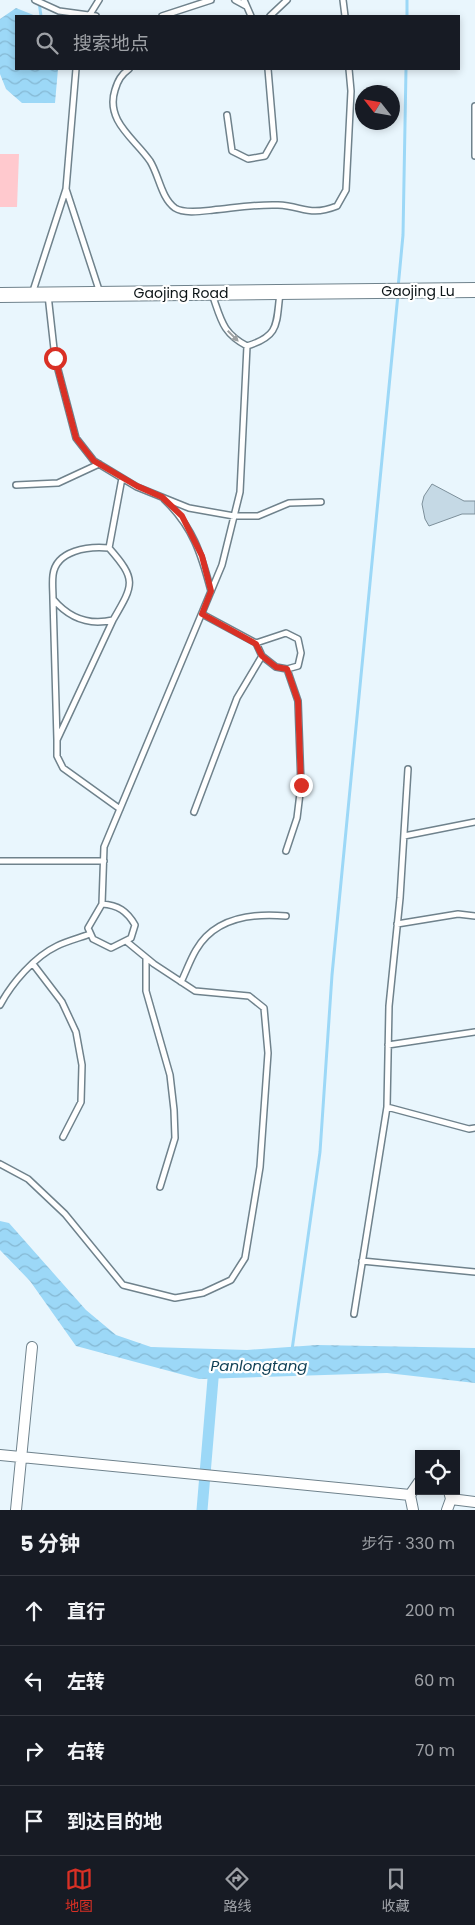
<!DOCTYPE html>
<html lang="zh">
<meta charset="utf-8">
<style>
:root{--surface:#171b24;--page:#20242c;--text:#f1f3f6;--muted:#9ea1a6;--line:#363941;--accent:#d93025}
body{margin:0;font-family:Poppins,"Noto Sans SC",sans-serif;background:var(--page);color:var(--text)}
.controls{position:absolute;right:15px;bottom:15px;display:grid;overflow:hidden;border-radius:0px;box-shadow:0 2px 8px #0003}
.controls button{width:45px;height:45px;display:grid;place-items:center;padding:0;border:0;border-bottom:1px solid var(--line);background:var(--surface);color:var(--text);font:25px sans-serif}
.compass{position:absolute;left:355px;top:85px;width:45px;height:45px;border-radius:50%;background:var(--surface);box-shadow:0 2px 8px #0003;rotate:301deg}
.stop{position:absolute;width:15px;height:15px;margin:-11px;border:4px solid #d93025;border-radius:50%;background:#fff}
.stop.end{background:#d93025;border-color:#fff;box-shadow:0 1px 5px #0008}
.list{margin:0;padding:0;list-style:none}
h2{display:flex;justify-content:space-between;align-items:center;height:65px;margin:0;padding:0 20px;font-size:21px}
h2 small{font-size:16px;font-weight:400;color:var(--muted)}
.list li{display:grid;grid-template-columns:32px 1fr auto;gap:15px;align-items:center;box-sizing:border-box;height:70px;padding:0 20px;border-top:1px solid var(--line)}
.list b{display:block;font-size:19px;white-space:nowrap}
.list em{font-size:16px;font-style:normal;color:var(--muted)}
.icon{flex:none;width:28px;height:28px;fill:none;stroke:currentColor;stroke-width:2;stroke-linecap:round;stroke-linejoin:round}
.map{position:relative;flex:none;width:475px;height:1510px;overflow:hidden}
.search{position:absolute;background:var(--surface);box-shadow:0 2px 8px #0003;left:15px;right:15px;top:15px;height:55px;display:flex;align-items:center;gap:12px;box-sizing:border-box;padding:0 18px;border-radius:0px;color:var(--muted);font-size:19px}
.sheet{height:345px;background:var(--surface)}
nav{display:flex;justify-content:space-around;align-items:center;box-sizing:border-box;height:70px;border-top:1px solid var(--line);background:var(--surface);font-size:14px;color:var(--muted)}
nav a{display:grid;justify-items:center;gap:2px}
nav .on{color:var(--accent)}
.map>svg:first-child{display:block}
.grass{fill:#ffc9ce}
.water{fill:url(#water-waves)}
.lines{fill:none;stroke-linecap:round;stroke-linejoin:round}
.stream{stroke:#9cd8f7;stroke-width:3}
.canal{stroke:#9cd8f7;stroke-width:11}
.building{fill:#c5d9e5;stroke:#7c8f9a}
.lane-casing{stroke:#6f828c;stroke-width:8}
.street-casing{stroke:#6f828c;stroke-width:12}
.secondary-casing{stroke:#6f828c;stroke-width:16}
.lane{stroke:#fff;stroke-width:5}
.street{stroke:#fff;stroke-width:10}
.secondary{stroke:#fff;stroke-width:14}
.oneway{fill:#9da1a2}
.route{stroke:#d93025;stroke-width:6}
.labels{text-anchor:middle;dominant-baseline:central;stroke-width:4.5;stroke-linejoin:round;paint-order:stroke}
.street-label{font-size:14px;fill:#0b1316;stroke:#fff}
.water-label{font-size:15px;font-style:italic;fill:#104056;stroke:#fff}
</style>
<div class="map">
<svg width="475" height="1510" viewBox="0 0 475 1510">
<defs>
<pattern id="water-waves" width="16" height="10" patternUnits="userSpaceOnUse" patternTransform="scale(1.25)"><rect width="16" height="10" fill="#9cd8f7"/><path d="M0 5q4-4 8 0t8 0" fill="none" stroke="#85b8d3"/></pattern>
</defs>
<rect width="100%" height="100%" fill="#e9f6fd"/>
<!-- grass -->
<path class="grass" d="M0,154H19L17,207H0Z"/>
<!-- water -->
<path class="water" d="M16,8L36,16H16V69H58L55,103H22L6,89L0,74V19Z
M0,1221L9,1223L86,1310L116,1335L151,1347L247,1350L317,1345L475,1348V1383L387,1373L199,1379L76,1346L30,1281L0,1250Z"/>
<g class="lines">
<!-- stream -->
<path class="stream" d="M39,2L41,16
M407,16V0
M398,288L403,235L406,69
M292,1350L320,1152L332,975L398,294"/>
<!-- canal -->
<path class="canal" d="M202,1510L214,1367"/>
</g>
<!-- building -->
<path class="building" d="M432,484L464,501H475V514H462L429,526L425,519L422,504L424,496Z"/>
<g class="lines">
<!-- lane casing -->
<g class="lane-casing">
<path id="lane" d="M35,0L59,11L96,16
M235,0L246,6
M244,0L251,16
M343,0L345,16
M89,16L99,0
M162,16L211,0
M270,16L287,0
M129,69C121,75 118,80 115,90C105,121 135,139 150,161C159,175 161,198 175,208C184,214 203,211 213,210C234,208 256,204 278,205C303,206 309,217 337,206L346,190L351,91L349,69
M475,106V156
M227,115L232,151L248,159L265,156L274,140L268,69
M66,189L100,293
M32,294L66,189L76,69
M212,294C221,319 222,333 247,346C280,336 276,324 280,293
M48,295L55,358L76,438L94,461L137,487L189,508L234,516H258L289,503L321,502
M16,485L58,483L99,464
M164,499C193,527 201,553 211,591
M109,548C89,546 56,550 53,575C52,583 53,591 53,599C69,618 88,626 113,620C134,584 137,580 109,548L122,478
M53,599L57,740L113,620
M202,614L256,643L262,656L276,667L287,669L298,666L301,653L298,639L286,633L256,643
M57,740V756L63,768L120,809
M408,769L400,898L389,1006L387,1107L469,1129L475,1128
M194,812L237,698L262,656
M404,836L475,822
M286,851L297,818L301,785L298,701L287,669
M0,861H104
M102,904C118,905 127,911 135,925L131,938L111,948L93,939L88,928L102,904L104,847L222,565L240,492L247,346
M397,924L458,914L475,916
M146,958V991L170,1075L174,1110L175,1138L160,1187
M33,964L62,1002L76,1032L82,1065L81,1102L63,1137
M181,982C186,972 190,960 196,950C215,917 253,913 286,916
M0,1005C12,983 34,957 57,946C67,941 79,938 90,934
M388,1045L475,1032
M0,1164L28,1179L65,1214L123,1285L175,1298L203,1293L231,1280L245,1258L260,1167L268,1053L264,1008L249,996L195,991L154,964L126,941
M362,1261L475,1272
M354,1314L387,1107"/>
</g>
<!-- street casing -->
<g class="street-casing">
<path id="street" d="M0,1455L410,1495
M451,1499L475,1502
M16,1510L32,1347
M413,1510L410,1495L419,1482
M447,1510L451,1499L449,1491"/>
</g>
<!-- secondary casing -->
<g class="secondary-casing">
<path id="secondary" d="M0,295L475,290"/>
</g>
<!-- lane -->
<use href="#lane" class="lane"/>
<!-- street -->
<use href="#street" class="street"/>
<!-- secondary -->
<use href="#secondary" class="secondary"/>
</g>
<!-- one-way arrows -->
<defs><path id="oneway-solid" d="M-6-.8H1V-3.2L6.5 0L1 3.2V.8H-6Z" transform="scale(1.25)"/></defs>
<use class="oneway" href="#oneway-solid" transform="translate(233 336) rotate(45)"/>
<g class="lines">
<!-- route -->
<path class="route" d="M55,358L76,438L94,461L137,486L162,497L182,516L202,556L211,591L202,614L256,644L262,656L276,667L287,669L298,701L301,785"/>
</g>
<g class="labels">
<!-- street labels -->
<g class="street-label">
<text x="418" y="291">Gaojing Lu</text>
<text x="181" y="293">Gaojing Road</text>
</g>
<!-- water labels -->
<g class="water-label">
<text x="259" y="1365">Panlongtang</text>
</g>
</g>
</svg>
<div class="controls">
<button><svg class="icon" aria-label="locate" viewBox="0 0 24 24"><circle cx="12" cy="12" r="6"/><path d="M12 2v4M12 18v4M2 12h4M18 12h4"/></svg></button>
</div>
<svg class="compass" viewBox="-18 -18 36 36"><path d="M0-13l5 13h-10z" fill="#e53935"/><path d="M0 13l5-13h-10z" fill="#9ea1a6"/></svg>
<div class="stop" style="left:55px;top:358px"></div>
<div class="stop end" style="left:301px;top:785px"></div>
<div class="search"><svg class="icon" aria-label="search" viewBox="0 0 24 24"><circle cx="10" cy="10" r="6"/><path d="M15 15l6 6"/></svg>搜索地点</div>
</div>
<section class="sheet">
<h2>5 分钟<small>步行 · 330 m</small></h2>
<ul class="list">
<li><svg class="icon" aria-label="ahead" viewBox="0 0 24 24"><path d="M12 20V5M6 11l6-6 6 6"/></svg><div><b>直行</b></div><em>200 m</em></li>
<li><svg class="icon" aria-label="left" viewBox="0 0 24 24"><path d="M17 20v-9H6M10 6l-5 5 5 5"/></svg><div><b>左转</b></div><em>60 m</em></li>
<li><svg class="icon" aria-label="right" viewBox="0 0 24 24"><path d="M7 20v-9h11M14 6l5 5-5 5"/></svg><div><b>右转</b></div><em>70 m</em></li>
<li><svg class="icon" aria-label="arrive" viewBox="0 0 24 24"><path d="M6 21V4h12l-3 4 3 4H6"/></svg><div><b>到达目的地</b></div></li>
</ul>
</section>
<nav>
<a class="on"><svg class="icon" aria-label="map" viewBox="0 0 24 24"><path d="M3 6l6-2 6 2 6-2v14l-6 2-6-2-6 2zM9 4v14M15 6v14"/></svg>地图</a>
<a><svg class="icon" aria-label="directions" viewBox="0 0 24 24"><path d="M12 3l9 9-9 9-9-9zM9 14v-3h6M13 9l2 2-2 2"/></svg>路线</a>
<a><svg class="icon" aria-label="saved" viewBox="0 0 24 24"><path d="M7 4h10v16l-5-4-5 4z"/></svg>收藏</a>
</nav>
